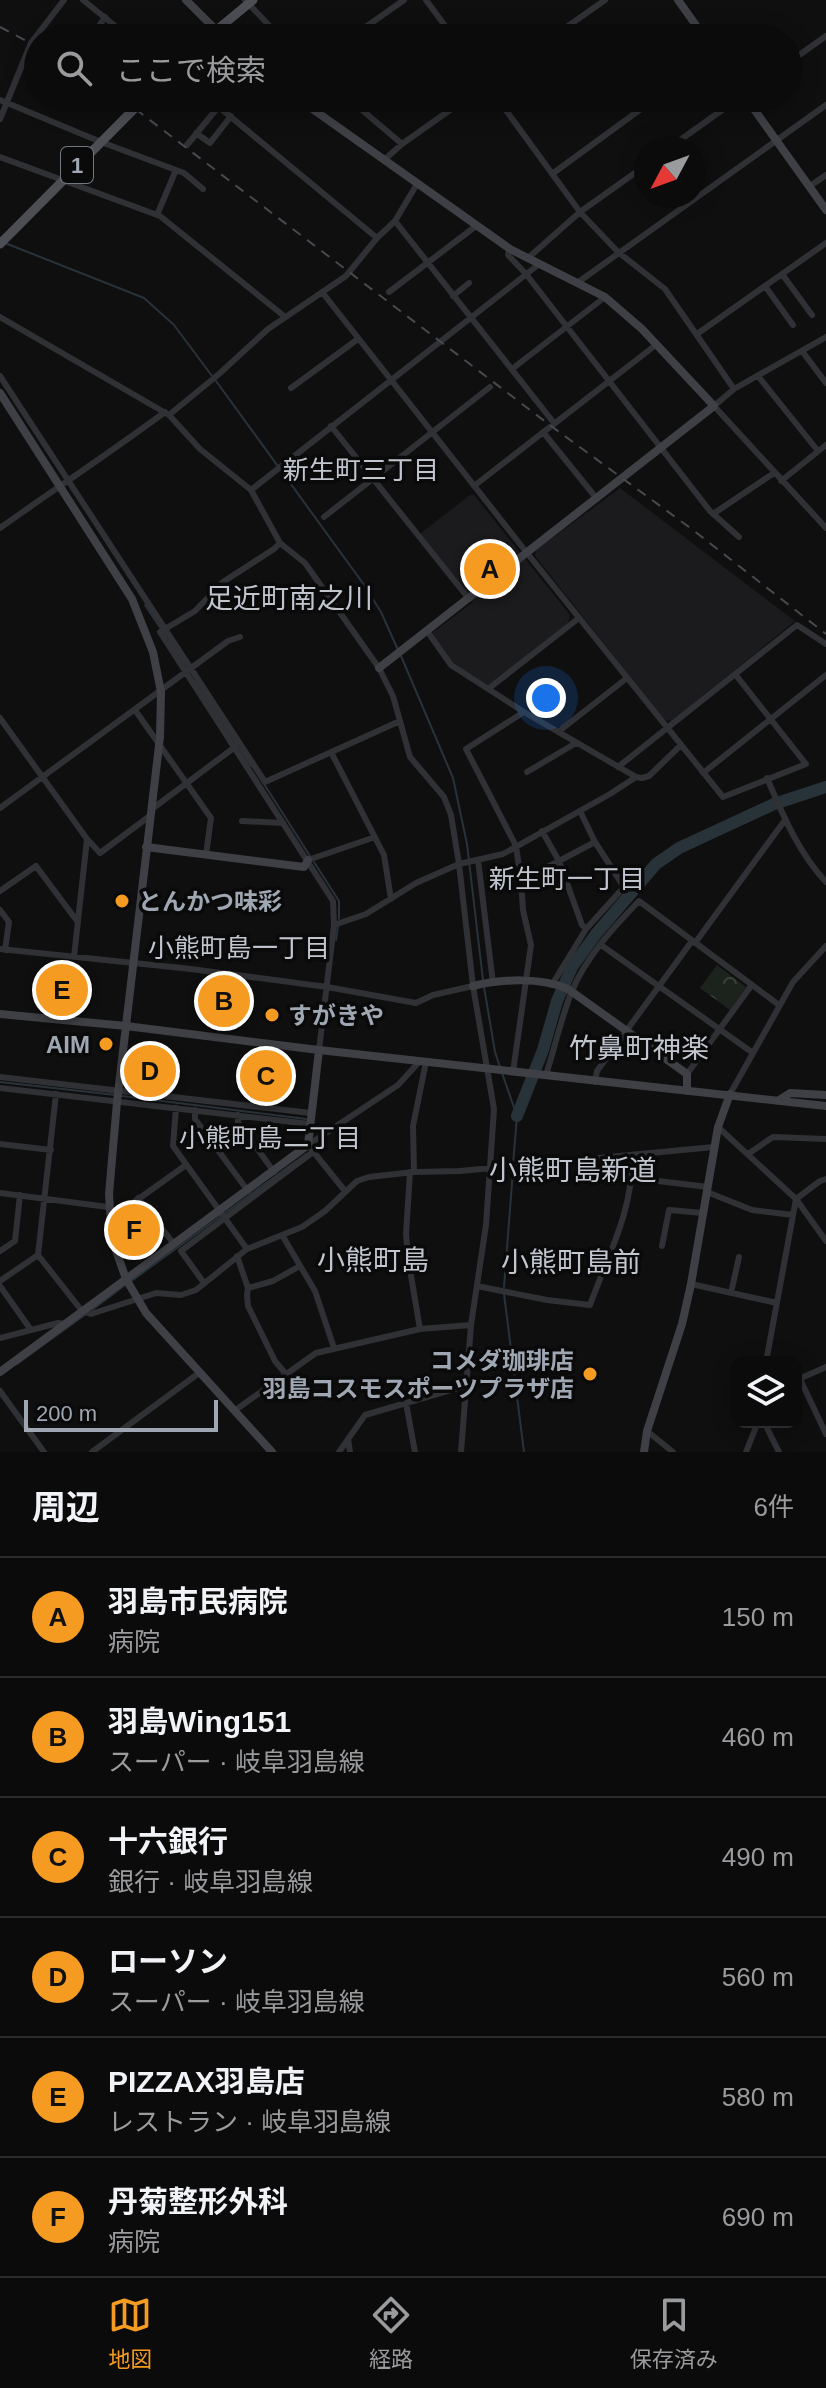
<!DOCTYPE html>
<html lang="ja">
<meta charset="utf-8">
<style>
:root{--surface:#0b0b0c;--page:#19191a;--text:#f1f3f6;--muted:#9a9b9d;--line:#2b2b2d;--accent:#f59b22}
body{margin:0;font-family:Helvetica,"Noto Sans JP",sans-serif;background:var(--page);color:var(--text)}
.controls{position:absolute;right:24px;bottom:24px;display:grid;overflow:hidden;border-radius:16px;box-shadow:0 4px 20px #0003}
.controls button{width:72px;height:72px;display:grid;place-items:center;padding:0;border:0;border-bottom:2px solid var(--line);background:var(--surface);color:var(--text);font:40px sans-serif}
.compass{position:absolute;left:634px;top:136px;width:72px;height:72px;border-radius:50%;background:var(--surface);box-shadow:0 4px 20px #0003;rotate:229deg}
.scale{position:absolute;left:24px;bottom:20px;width:194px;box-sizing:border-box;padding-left:8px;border:4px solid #9fa7b2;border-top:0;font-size:22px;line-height:28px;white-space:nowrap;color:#9fa7b2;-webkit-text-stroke:6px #0a0a0b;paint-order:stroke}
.you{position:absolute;left:546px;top:698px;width:28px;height:28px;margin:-20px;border:6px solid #fff;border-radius:50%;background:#1a73e8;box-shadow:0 0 0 12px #1a73e833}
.badge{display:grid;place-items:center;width:52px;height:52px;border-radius:50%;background:var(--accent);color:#111;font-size:26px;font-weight:700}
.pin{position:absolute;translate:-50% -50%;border:4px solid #fff;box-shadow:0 2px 8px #0006}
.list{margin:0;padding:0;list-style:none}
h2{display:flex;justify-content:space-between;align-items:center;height:104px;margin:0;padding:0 32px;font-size:34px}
h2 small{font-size:26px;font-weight:400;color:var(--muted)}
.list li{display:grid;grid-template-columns:52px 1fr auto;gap:24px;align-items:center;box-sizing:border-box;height:120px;padding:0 32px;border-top:2px solid var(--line)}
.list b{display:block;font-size:30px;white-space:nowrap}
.list p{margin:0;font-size:26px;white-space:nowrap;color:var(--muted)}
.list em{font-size:26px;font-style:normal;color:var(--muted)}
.icon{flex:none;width:44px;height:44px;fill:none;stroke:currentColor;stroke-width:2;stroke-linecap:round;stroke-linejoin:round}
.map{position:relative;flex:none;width:826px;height:1452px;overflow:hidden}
.search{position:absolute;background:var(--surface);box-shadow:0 4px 20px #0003;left:24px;right:24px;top:24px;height:88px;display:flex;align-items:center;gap:20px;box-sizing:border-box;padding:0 28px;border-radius:44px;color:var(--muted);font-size:30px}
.sheet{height:824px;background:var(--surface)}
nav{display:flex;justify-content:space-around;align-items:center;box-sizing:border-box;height:112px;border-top:2px solid var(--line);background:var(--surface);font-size:22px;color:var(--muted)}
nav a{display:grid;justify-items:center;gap:4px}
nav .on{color:var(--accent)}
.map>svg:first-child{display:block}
.built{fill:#1b1b1d}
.park{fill:url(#park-crowns)}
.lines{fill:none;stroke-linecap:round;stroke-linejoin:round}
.stream{stroke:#283339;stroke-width:2}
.river{stroke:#283339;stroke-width:12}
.street{stroke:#303135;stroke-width:6}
.secondary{stroke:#3e4045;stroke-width:8}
.primary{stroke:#4c4e54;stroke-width:9}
.rail{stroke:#47494e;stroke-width:2;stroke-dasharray:10 8;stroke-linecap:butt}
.poi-dot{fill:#f59b22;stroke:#0a0a0b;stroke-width:3}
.labels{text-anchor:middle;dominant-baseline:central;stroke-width:7;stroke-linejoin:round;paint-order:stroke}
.shield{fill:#0a0a0b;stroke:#727880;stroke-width:2}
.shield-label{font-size:22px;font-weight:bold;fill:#9fa7b2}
.poi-label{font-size:24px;font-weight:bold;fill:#9fa7b2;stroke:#0a0a0b;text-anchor:start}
.neighbourhood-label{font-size:26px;fill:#c0c5ce;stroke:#0a0a0b}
.quarter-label{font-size:28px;fill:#c0c5ce;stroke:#0a0a0b}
</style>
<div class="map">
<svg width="826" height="1452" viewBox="0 0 826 1452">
<defs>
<pattern id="park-crowns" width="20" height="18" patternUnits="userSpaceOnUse" patternTransform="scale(2)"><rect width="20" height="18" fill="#1b231c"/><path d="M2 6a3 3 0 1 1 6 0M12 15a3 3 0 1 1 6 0" fill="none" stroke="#39403b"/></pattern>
</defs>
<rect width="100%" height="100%" fill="#0f0f10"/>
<!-- built -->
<path class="built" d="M620,488L795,621L672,721L664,720L535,556L536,550Z
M470,495H474L570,615L568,623L488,687L452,664L432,636V633L473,602L421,536V533Z"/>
<!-- park -->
<path class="park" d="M717,965L746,987L730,1010L700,988Z"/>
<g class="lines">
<!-- stream -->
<path class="stream" d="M5,243L144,298L174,325L212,376
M216,381L362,582L381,612L398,650
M145,605L161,629
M169,641L185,665
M401,656L453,778L467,844L483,980
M195,681L251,766
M264,784L310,856
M314,862L339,901V919
M336,940L338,926
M484,987L495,1052L500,1067
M502,1073L517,1116L513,1164
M0,1082L116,1095
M122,1096L306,1119
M130,1282L306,1154
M504,1287L513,1170
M504,1294L524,1452
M92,1310L125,1285
M17,1364L86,1314"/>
<!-- river -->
<path class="river" d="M517,1116L543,1050L557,1001L572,967L596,934L656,864L679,848L774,804L826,787"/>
<!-- street -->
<path class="street" d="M83,0L130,38
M245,0L281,38
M426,0L454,38
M91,38L105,17
M350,38L404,0
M551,38L605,0
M788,63L826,36
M208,98L377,238
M348,98L402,144
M497,98L580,212L618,252L665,289L734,389
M0,100L101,142L184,173L203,189
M0,119L31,43L64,0
M196,133L210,143L231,116
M187,145L219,106
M669,148L739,98
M0,157L160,216L284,316
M384,160L402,144L467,98
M552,174L656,98
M810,186L826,175
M157,215L176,170
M395,221L554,423
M510,249L508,255L526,274L710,511L739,537
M528,258L580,212L646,165
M782,274L812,315
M577,283L826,105
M765,286L793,325
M322,292L527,553L723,797L806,764L735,674
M389,292L476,226
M453,296L469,283
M0,317L169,415L200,449L251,490L280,543L305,563L379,668L393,696L410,757L444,797L451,815L459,864L473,986L494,1109L486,1225L471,1325L461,1452
M697,334L826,243
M826,337L734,389L714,406L826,528
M802,351L826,383
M512,369L605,297
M0,376L265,782
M758,376L818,451
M291,388L358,339
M169,415L219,374L268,329L346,276L377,238L395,221L417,184
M331,426L469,599
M543,432L597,499
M781,481L826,445
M474,486L657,344
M251,490L538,265
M713,514L774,473
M324,517L490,387
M0,528C55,489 111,452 165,412
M280,543L274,549L223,582L195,611L160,632L333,901L334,925L319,1050
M488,689L579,618
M135,710L211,818L206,855
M0,718L87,839L100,853L151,815
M558,732L627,678
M331,752L384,855L391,899
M618,767L797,625L826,644
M527,772L576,743
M703,773L826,675
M636,777L642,778L649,776L680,746
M767,778C783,815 798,852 826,882
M265,782L400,721
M0,808L228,641L240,637
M152,809L235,747
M242,821L283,823
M542,831L559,861L582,925L586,929
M308,860L375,837
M478,860L493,983
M521,881L516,846L466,749L524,712
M0,891L36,866L77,921
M0,910L9,922L5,950
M334,925L366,914L416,883L459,864L503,854L610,794L636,777L524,712L451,665L427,631
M695,943L785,820
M601,945L753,1053
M0,949L191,969L327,987L416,1003L433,995L473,986
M74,957L87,839
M553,983L586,929L624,887L595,842L580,811
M513,1072L531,945L523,910L521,881L595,842
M687,1074L751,986
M546,1075C555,1047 561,1018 572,991C586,957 613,928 639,901L779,1005
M0,1077L311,1113
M595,1082L597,1071L692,941
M0,1088L310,1124
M56,1094L38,1255L82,1311L91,1314L156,1293L181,1295L196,1290L247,1249L302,1227L325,1211L357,1181L369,1177L414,1172L460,1171L714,1147
M730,1094L793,982L826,946
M176,1108L173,1146L247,1249
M195,1110V1119L248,1191
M238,1115V1122L274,1172
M718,1127L796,1199L826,1241
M0,1144L51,1150
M748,1154L773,1137L826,1139
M410,1172L406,1234L408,1258L420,1329
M414,1172L413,1126L426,1062
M633,1178L708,1187
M345,1191L308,1145L398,1085L420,1061
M707,1192L752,1210L793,1215
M0,1193L108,1207
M138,1198L174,1244
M109,1220L186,1165
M282,1235L315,1291L334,1348
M662,1246L669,1210L703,1213
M0,1251L15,1241L20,1195
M237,1256L248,1288L247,1295L248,1306L275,1361L285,1373
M0,1281L38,1255
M204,1283L181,1251L313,1152
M691,1284L777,1303
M0,1286L31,1330
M477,1286L547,1300L590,1305C608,1256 634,1208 632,1155
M248,1288L273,1281L300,1266
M731,1293L739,1257
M0,1338L58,1323L65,1324
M766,1362L796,1199L820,1181L826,1179
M799,1379L826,1367
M800,1379L826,1434
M0,1391L44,1452
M406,1403L415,1452
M234,1411L316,1353L420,1329L471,1325
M764,1422L779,1452
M647,1431L673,1452
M348,1439L350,1452
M92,1452L199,1373
M339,1452L365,1415L468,1385
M746,1452L758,1422"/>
<!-- secondary -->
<path class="secondary" d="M186,0L224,38
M678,0L705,38
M297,98L510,249L605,297L642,329L714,406L379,668
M746,98L826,210
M0,393L132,599L153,652L161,692L160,737L117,1102L109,1194L112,1239L126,1279L146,1313L272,1452
M146,847L304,867L308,860
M473,986C501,979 541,977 568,989L687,1074V1091
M0,1014L126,1026L319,1050L826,1106
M779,1100L790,1093L826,1095
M0,1372L308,1145L319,1050
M644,1452L647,1431L682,1324L691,1284L718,1127L730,1094"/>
<!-- primary -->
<path class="primary" d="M207,38L253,0
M0,244L145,98"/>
<!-- rail -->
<path class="rail" d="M0,27L38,47
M121,98L551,426L693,530L826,634"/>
</g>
<!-- markers -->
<g class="poi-dot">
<circle cx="122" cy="901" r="8"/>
<circle cx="272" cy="1015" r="8"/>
<circle cx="106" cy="1044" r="8"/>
<circle cx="590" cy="1374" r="8"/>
</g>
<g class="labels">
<!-- shield labels -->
<rect class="shield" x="61" y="147" width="32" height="36" rx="6"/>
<g class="shield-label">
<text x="77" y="165">1</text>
</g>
<!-- poi labels -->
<g class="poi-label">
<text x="138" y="901">とんかつ味彩</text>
<text x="288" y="1015">すがきや</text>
<text x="90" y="1044" text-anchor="end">AIM</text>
<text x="574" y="1360" text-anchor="end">コメダ珈琲店<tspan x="574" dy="28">羽島コスモスポーツプラザ店</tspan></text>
</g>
<!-- neighbourhood labels -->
<g class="neighbourhood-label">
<text x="361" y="470">新生町三丁目</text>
<text x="567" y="879">新生町一丁目</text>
<text x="239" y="948">小熊町島一丁目</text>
<text x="270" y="1138">小熊町島二丁目</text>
</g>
<!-- quarter labels -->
<g class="quarter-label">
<text x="289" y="598">足近町南之川</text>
<text x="639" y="1048">竹鼻町神楽</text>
<text x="573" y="1170">小熊町島新道</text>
<text x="373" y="1260">小熊町島</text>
<text x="571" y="1262">小熊町島前</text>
</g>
</g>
</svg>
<div class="controls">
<button><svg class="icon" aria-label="layers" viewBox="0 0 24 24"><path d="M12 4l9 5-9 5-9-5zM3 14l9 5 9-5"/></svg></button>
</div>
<svg class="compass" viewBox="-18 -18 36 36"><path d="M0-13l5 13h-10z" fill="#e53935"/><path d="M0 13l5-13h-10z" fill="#9a9b9d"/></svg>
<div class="scale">200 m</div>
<div class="you"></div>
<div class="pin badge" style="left:490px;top:569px">A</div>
<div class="pin badge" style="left:224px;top:1001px">B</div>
<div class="pin badge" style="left:266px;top:1076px">C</div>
<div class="pin badge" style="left:150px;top:1071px">D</div>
<div class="pin badge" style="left:62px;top:990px">E</div>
<div class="pin badge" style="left:134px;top:1230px">F</div>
<div class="search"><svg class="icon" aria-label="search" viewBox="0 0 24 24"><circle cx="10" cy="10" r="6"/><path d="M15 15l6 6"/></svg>ここで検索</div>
</div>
<section class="sheet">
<h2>周辺<small>6件</small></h2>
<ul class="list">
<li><span class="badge">A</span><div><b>羽島市民病院</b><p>病院</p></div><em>150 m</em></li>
<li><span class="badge">B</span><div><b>羽島Wing151</b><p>スーパー · 岐阜羽島線</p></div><em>460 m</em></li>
<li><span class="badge">C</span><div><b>十六銀行</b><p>銀行 · 岐阜羽島線</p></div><em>490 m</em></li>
<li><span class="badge">D</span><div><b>ローソン</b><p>スーパー · 岐阜羽島線</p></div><em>560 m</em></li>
<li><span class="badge">E</span><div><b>PIZZAX羽島店</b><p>レストラン · 岐阜羽島線</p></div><em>580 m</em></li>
<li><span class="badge">F</span><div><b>丹菊整形外科</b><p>病院</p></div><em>690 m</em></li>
</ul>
</section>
<nav>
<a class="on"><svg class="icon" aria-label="map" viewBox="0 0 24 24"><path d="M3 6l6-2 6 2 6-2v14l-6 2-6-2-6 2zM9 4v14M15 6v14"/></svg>地図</a>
<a><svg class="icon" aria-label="directions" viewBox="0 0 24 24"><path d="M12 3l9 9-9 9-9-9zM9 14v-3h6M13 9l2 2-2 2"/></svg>経路</a>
<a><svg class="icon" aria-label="saved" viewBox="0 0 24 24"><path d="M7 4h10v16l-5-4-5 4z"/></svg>保存済み</a>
</nav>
